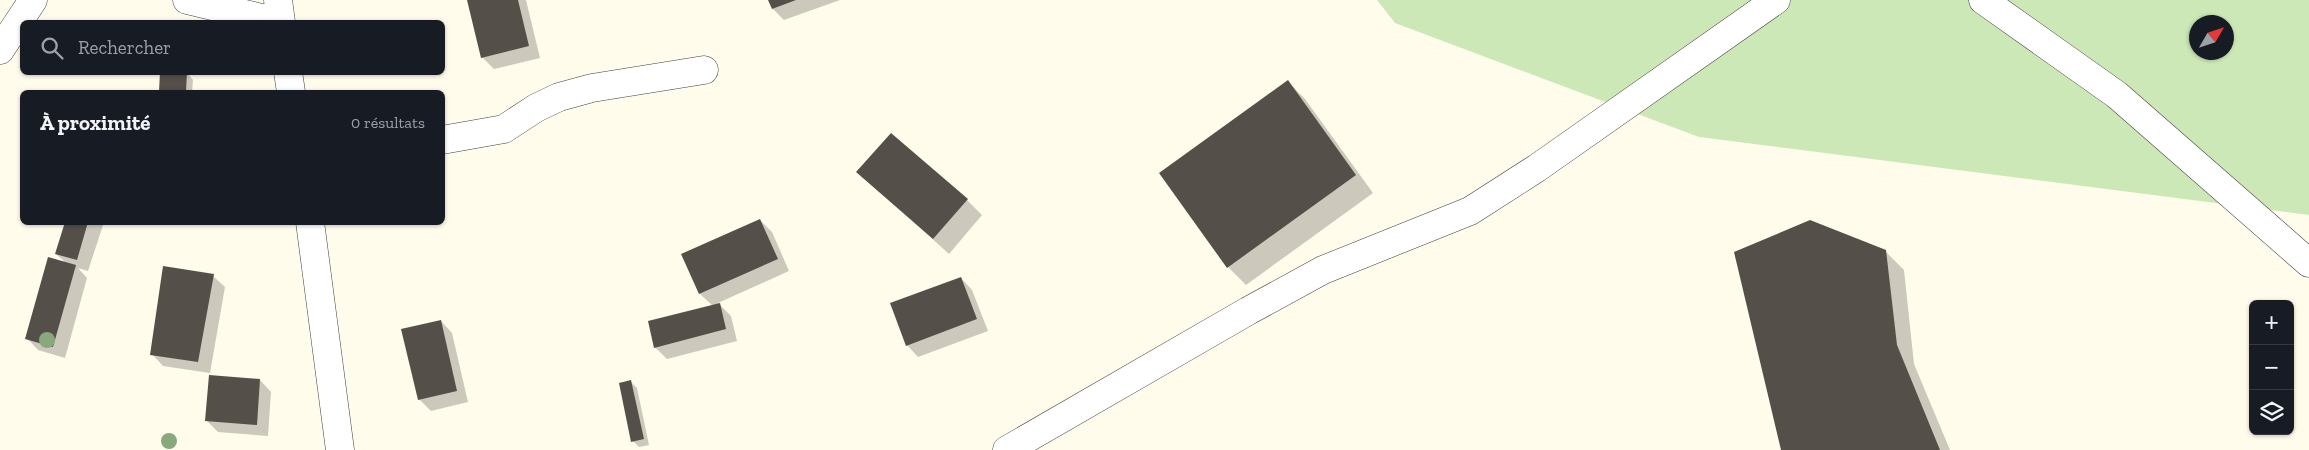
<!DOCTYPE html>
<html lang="fr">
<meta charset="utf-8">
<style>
:root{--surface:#171b24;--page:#20242c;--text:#f1f3f6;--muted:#9ea1a6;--line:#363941}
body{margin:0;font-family:"Zilla Slab",serif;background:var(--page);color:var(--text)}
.controls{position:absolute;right:15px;bottom:15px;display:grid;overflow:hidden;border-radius:8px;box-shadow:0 1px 4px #0004}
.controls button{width:45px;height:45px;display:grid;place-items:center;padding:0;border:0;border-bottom:1px solid var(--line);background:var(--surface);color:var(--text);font:25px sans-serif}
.compass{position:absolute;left:2189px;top:15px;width:45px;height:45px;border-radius:50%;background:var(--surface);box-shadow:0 1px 4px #0004;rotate:51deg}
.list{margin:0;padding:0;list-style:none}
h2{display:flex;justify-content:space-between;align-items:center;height:65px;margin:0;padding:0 20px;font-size:21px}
h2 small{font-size:16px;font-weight:400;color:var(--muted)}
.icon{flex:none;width:28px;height:28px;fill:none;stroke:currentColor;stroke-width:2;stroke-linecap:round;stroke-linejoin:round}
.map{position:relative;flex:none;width:2309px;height:450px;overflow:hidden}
.search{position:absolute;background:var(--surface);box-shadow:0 1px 4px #0004;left:20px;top:20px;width:425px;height:55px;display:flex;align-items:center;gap:12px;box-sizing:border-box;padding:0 18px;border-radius:8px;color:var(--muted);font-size:19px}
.panel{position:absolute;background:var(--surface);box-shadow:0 1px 4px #0004;left:20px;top:90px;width:425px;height:135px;border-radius:8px}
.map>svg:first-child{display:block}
.green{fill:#cde8b7;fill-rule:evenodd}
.shadow{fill:#0003}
.building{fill:#554f49}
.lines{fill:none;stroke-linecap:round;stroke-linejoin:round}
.minor-casing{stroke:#404040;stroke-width:29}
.minor{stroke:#fff;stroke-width:28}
.tree{fill:#89a87b}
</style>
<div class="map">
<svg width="2309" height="450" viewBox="0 0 2309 450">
<rect width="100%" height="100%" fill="#fffcec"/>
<!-- green -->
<path class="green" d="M1377,0H2309V215L1699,137L1395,23ZM2196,22H2226V52H2196Z"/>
<!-- shadow -->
<path class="shadow" d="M468,0H526L540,58L494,69L482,57Z
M769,0H840L784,20L773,9Z
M161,72L187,73L193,80L192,92H160Z
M1288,82L1305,99L1373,193L1246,285L1228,267L1160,174Z
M858,172L967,200L982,215L949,254Z
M760,220L772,232L789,271L718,303L731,316L737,341L667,359L655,347L713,306L700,294L683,255Z
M66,222H104L88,271L78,268L87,278L65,358L38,350L27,338L66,263L56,254Z
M1886,252L1904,270L1914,364L1950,450H1782Z
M213,276L225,287L210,373L163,366L152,354Z
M961,278L972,290L988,331L918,357L907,345Z
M441,321L452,333L468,402L431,411L419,399Z
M260,380L271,392L268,436L218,432L207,421Z
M631,382L637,388L649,445L639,447L633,441Z"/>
<!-- building -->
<path class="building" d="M467,0H518L529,46L481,58Z
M768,0H796L772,9Z
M160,72H187L186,92H159Z
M1288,80L1356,175L1227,268L1159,173Z
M891,133L968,199L933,239L856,172Z
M760,219L778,259L699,294L681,254Z
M1810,220L1886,250L1897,345L1940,450H1781L1734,252Z
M65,222H88L77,260L55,254Z
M48,257L76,265L53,347L25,339Z
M163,266L214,274L198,362L150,355Z
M961,277L977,319L906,346L890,303Z
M720,303L726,329L654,348L648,321Z
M441,320L457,391L418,400L401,329Z
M209,375L260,379L257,425L205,421Z
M631,380L644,439L631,442L619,383Z"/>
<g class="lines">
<!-- minor casing -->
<g class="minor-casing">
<path id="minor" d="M187,0L278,22
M278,0L281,22
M1983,0L2117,95L2309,263
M0,50L33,0
M288,72L291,92
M442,140L504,129L536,108L559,97L592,88L704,70
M310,222L340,450
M1007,450L1248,311L1323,270L1470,211L1537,168L1776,0"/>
</g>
<!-- minor -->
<use href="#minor" class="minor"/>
</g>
<!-- trees -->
<g class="tree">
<circle cx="47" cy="340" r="8"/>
<circle cx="169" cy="441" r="8"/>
</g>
</svg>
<div class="controls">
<button>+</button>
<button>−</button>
<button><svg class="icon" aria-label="layers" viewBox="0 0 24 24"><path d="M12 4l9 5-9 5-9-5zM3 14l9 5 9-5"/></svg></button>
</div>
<svg class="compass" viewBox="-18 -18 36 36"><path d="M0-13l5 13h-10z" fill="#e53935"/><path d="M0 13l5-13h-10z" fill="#9ea1a6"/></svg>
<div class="search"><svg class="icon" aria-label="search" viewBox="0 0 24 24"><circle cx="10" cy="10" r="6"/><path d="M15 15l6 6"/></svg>Rechercher</div>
<section class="panel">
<h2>À proximité<small>0 résultats</small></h2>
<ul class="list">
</ul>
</section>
</div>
